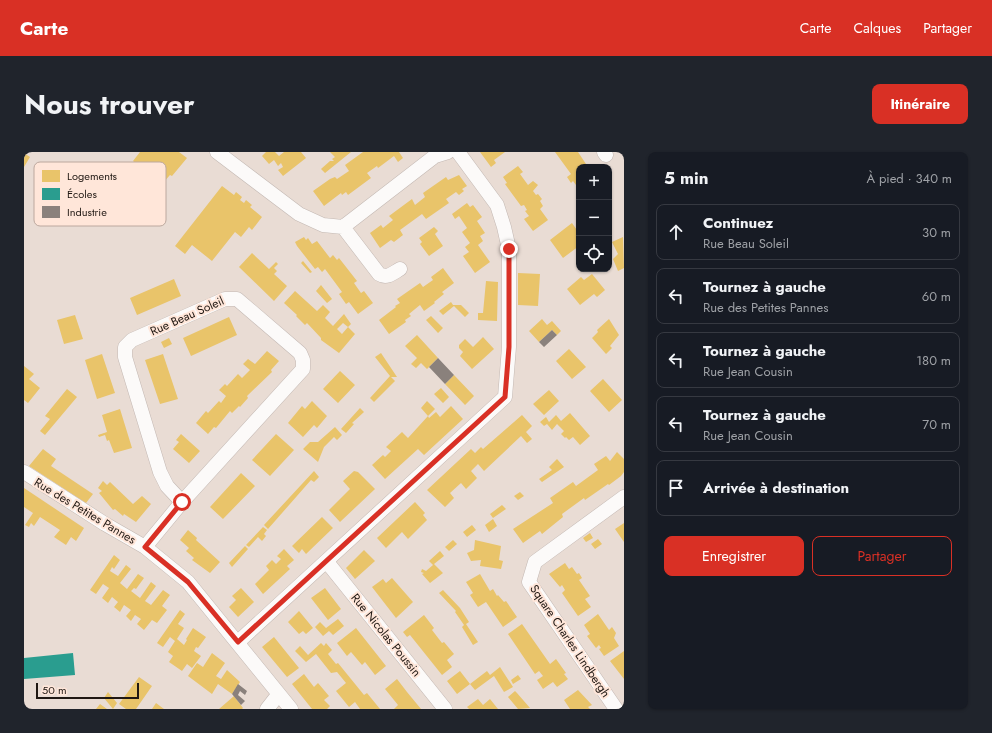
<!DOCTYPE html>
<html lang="fr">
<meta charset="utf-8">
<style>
:root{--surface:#171b24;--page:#20242c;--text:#f1f3f6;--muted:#9ea1a6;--line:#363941;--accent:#d93025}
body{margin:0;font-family:Jost,sans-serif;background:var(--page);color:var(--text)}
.controls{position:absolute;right:12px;top:12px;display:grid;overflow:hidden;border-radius:8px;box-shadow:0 1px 3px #0004}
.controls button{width:36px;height:36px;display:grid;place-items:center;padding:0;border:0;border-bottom:1px solid var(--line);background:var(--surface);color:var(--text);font:20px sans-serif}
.scale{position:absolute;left:12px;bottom:10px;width:103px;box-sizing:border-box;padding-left:4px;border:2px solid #201813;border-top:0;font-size:11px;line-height:14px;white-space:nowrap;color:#201813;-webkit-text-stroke:3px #ffe6d9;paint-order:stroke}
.stop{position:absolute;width:12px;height:12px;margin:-9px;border:3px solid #d93025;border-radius:50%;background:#fff}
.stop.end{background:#d93025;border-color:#fff;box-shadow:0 1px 4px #0008}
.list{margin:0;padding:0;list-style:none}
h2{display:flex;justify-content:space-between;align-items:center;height:52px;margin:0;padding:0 16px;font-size:17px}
h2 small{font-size:13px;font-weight:400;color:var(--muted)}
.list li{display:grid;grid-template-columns:26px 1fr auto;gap:12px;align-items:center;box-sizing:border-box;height:56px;margin:0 8px 8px;padding:0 8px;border:1px solid var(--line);border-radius:8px}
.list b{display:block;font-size:15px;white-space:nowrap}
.list p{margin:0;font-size:13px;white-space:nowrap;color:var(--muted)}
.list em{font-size:13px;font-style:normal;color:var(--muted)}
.actions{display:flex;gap:8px;padding:12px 16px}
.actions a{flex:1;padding:9px 0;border:1px solid var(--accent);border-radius:8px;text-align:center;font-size:14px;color:var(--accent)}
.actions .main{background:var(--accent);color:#fff}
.icon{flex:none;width:22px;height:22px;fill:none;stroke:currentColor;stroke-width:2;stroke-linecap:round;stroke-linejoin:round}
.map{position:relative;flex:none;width:600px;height:557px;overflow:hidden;border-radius:8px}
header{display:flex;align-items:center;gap:24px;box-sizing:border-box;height:56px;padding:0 20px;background:var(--accent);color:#fff}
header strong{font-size:19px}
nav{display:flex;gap:22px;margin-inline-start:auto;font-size:14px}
.intro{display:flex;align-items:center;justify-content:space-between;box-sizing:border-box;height:96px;padding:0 24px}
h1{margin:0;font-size:28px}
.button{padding:10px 18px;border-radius:8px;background:var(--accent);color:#fff;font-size:14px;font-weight:700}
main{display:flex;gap:24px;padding:0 24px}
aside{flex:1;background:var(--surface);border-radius:8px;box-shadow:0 1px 3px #0004}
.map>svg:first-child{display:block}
.homes{fill:#e9c46a}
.schools{fill:#2a9d8f}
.industry{fill:#8a817c}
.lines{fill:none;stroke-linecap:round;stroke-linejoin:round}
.street-casing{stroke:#c3b8b3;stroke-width:15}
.street{stroke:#fcfaf9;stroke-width:14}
.route{stroke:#d93025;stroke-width:5}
.labels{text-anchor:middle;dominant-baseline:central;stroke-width:4;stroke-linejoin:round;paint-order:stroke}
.street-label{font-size:12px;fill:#201813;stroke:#ffe6d9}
.key{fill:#ffe6d9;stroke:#bca89e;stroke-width:1}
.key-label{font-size:11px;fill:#201813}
</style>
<header>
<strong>Carte</strong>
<nav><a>Carte</a><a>Calques</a><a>Partager</a></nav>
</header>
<div class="intro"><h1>Nous trouver</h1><a class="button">Itinéraire</a></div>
<main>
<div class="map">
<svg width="600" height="557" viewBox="0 0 600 557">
<rect width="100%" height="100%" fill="#e9dcd4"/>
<!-- homes -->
<path class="homes" d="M116,0H155L163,6L148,24L146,23L139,31L141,33L121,60L117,56L109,66L90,51L98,41L93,38L113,13L109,9Z
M242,0H251L255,4L260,0H277L282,6L259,24L254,18L259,15L257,11L254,14L250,8L245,12L238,4Z
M306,0H327L301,21L297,17L306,9H310L308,7L311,5Z
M339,0H375L379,6L374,10L370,4L354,16L353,14L343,21L347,26L324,43L322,40L318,43L317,41L300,54L289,39L306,27L311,25L313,27L325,19L321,13Z
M456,0H481L470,8L472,11L467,15Z
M531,0H554L562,12L555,15V37L549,29L547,31L543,25L547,22Z
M0,1L6,5L0,15Z
M494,14L499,20L496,22L504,33L509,29L514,33L509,39L512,43L514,42L518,47L516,49L519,54L516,57L524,68L509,79L500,67L505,64L501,59L503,58L500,53L497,54L481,32L483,31L479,25Z
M435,23L443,34L438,37L440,39L435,43L432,40L422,47L425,51L402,67L398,62L376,78L379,83L370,90L367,88L356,96L346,81L357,73L359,76L369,68L365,64L388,47L391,53L401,45L399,41L422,25L424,28Z
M198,34L210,43L212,40L218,45L216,48L220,51L222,48L228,53L226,55L238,65L228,78L225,75L217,85L211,80L188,109L168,93L161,102L151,94Z
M443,51L446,55L449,53L458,65L453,69L461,81L456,84L459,89L454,93L466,110L451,121L439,104L445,100L441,95L446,91L438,80L443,76L435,64L431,67L428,62Z
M548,71L555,81V94L539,106L526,88Z
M410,75L414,79L411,82L419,94L405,104L396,92L398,90L395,86Z
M280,85L282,88L284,86L288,92L293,89L306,106L309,103L313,108L315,106L333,129L330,131L337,141L340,139L349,151L334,162L325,150L322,152L315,142L318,140L301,117L298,120L294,115L291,117L273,94L271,90Z
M599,85L600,116L594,119L589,107L594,102L588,90Z
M228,101L245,117L252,110L254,112L250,116L253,119L250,122L263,134L250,149L215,115Z
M279,109L288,120L286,121L277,111Z
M419,116L430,131L418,140L420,142L410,150L411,151L400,159L396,153L385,162L387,164L381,168L382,170L365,182L355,168L372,155L371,154L376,151L373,147L396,131L399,135L409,128L407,125Z
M494,121L516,122L514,154L494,153Z
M568,122L581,138L573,145L570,142L556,153L543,137L557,125L560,128Z
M150,127L157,144L113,163L106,146Z
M462,129L474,130L473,169L454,168V161H459Z
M297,133L308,147L303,151L292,139Z
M271,139L293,159L299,153L306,160L301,166L309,174L320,162L327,172L324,175L319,171L313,177L318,182L324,175L331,182L315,201L297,188V186L283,171L281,173L272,164L273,163L260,151Z
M427,150L429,153H437L445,161L441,165L430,154L419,163L415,159Z
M51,163L59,187L40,192L33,168Z
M407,164L419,176L414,181L402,168Z
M205,165L213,183L167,204L159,186Z
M518,167L523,173L528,169L537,179L533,183L528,178L515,190L505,179Z
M585,167L595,183L586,194L588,196L582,202L568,186L574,180L573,178Z
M393,183L414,206L403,217L397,211L392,216L387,212L393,206L381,194Z
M459,185L470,197L448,217L436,204L439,200L435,196V193L441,187L449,195Z
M145,186L148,192L140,196L137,190Z
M545,197L562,215L548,227L532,209Z
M243,199L255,209L247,218L248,220L223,244L224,246L216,255L215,254L208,261L206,259L192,276L190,275L184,282L172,271L182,259L184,261L195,249L197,251L202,244L195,238L201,232L203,234L214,222L218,226L226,218L219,212L224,207L231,212Z
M357,201L373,225H367L371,229L350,250L346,246L366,224L351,205Z
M78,202L91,241L73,247L61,208Z
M139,202L154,247L136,252L121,208Z
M0,214L10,222L5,227L16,236L4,251L0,248Z
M316,219L331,233L314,251L299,237Z
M430,223L450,244L441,253L421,232Z
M579,227L598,248L585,260L566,239Z
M417,236L425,245L419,251L410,242Z
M43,237L53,245L21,283L16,279L26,267L21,264Z
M525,238L535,249L520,263L509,252Z
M288,249L303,264L293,276L290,273L279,285L264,271L278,254L281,257Z
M403,249L411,257L404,264L397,256Z
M427,254L439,267L400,303L394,297L361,327L348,313L359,303L361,305L367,299L362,295L378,280L384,286L404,264L405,266L412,260L416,265Z
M336,256L340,260L328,271L330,272L322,281L317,277Z
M96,257L108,296L90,301L85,288L83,289L81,283L75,285L74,283L83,280L78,263Z
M546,261L566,284L556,293L549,285L545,288L542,285L541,286L537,282L540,279L533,272L528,278L523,272L520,274L516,270L522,265L525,270L532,263L537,269Z
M498,263L508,274L502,280L508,287L503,291L497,284L460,319L454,312L447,319L453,326L442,337L437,331L426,341L430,346L421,355L403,338L447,297L451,301L457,295L459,297Z
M311,275L318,283L313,288L310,285L300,295L294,310L279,297L286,290H294Z
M157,282L176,299L165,311L149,297L155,290L152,288Z
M252,282L270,298L246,324L228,308Z
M19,297L32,307L27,314L69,342L62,351L5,314Z
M593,300L600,307V320L597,324L585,333L584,332L561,348L560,346L538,362L539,365L518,382L516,379L499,391L489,377L529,351L526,346L549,330L552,334L574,318L570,312L582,304L586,309Z
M533,307L540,315L518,330L515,327L528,318L525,315Z
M290,319L295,325L290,330L287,328L244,377L240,373Z
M330,319L334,320L351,337L316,370L305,358L326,337L319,329Z
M217,321L231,334L199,367L186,355Z
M79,329L83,333L86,330L109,352L118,344L127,352L112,370L100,362L99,364L91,357L89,358L75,341L78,339L74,336Z
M0,336L60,376L52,389L47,385L42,393L30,385L36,378L16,365L10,374L7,371L5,375L1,373L9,361L0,355Z
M496,340L500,344L494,348L490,344Z
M391,350L401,361L399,363L403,368L384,387L378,380L362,396L353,386Z
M478,353L482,357L469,366L466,362Z
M298,365L309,376L282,402L278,397L275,401L268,394Z
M469,367L473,374L465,380L461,373Z
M600,371V390L591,377Z
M448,373L452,378L443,385L439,380Z
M239,375L243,378L240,382L242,384L238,389L234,385L225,395L222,393Z
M164,378L173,386L172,388L196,410L186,421L168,408L170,406L162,399L165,396L156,388Z
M566,381L569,386L562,390L559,386Z
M574,387L578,392L571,397L567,392Z
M429,388L433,392L425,399L421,395Z
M451,388L477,394L475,408L479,409L477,417L456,414L457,408L447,409L443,401L450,398Z
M221,394L224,397L208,415L205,411Z
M260,397L270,408L263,414L266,417L239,442L231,432L245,418L242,414L248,408L252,412L257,407L253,404Z
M340,398L351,409L331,427L322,416Z
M416,399L420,404L410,412L419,421L406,431L398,422L400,421L397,420L398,417L402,419L409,413L405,409Z
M90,403L96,408L90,417L88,415L86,419L94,424L102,413L107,417L96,431L103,437L114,422L120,426L112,437L110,436L107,439L116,446L127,430L132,434L121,449L127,453L139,438L146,443L138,454L143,458L133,471L128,468L120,478L113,472L117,467L111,463L107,469L102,464L107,458L100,453L96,460L90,455L94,450L88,445L84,451L78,446L85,436L79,432L72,442L66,438Z
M541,411L545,417L548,415L553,422L555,421L558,426L555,428L566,444L561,447L567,455L554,464L538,441L541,438L538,433L536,435L525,422Z
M456,422L466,439L469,437L473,444L474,443L480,450L482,449L493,465L479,475L462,450L454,455L446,443L449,441L442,430Z
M368,426L389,450L372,466L348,435L359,427L362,431Z
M217,436L230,450L214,465L205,455L212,448L208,444Z
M301,436L317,457L304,468L287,446Z
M419,438L436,456L445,470L442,472L454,490L449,493L438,475L440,473L431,460L432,459L415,441Z
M156,458L161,462L154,472L160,476L153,487L160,493L163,488L162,487L169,476L182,485L174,496L172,495L170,499L177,504L168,516L163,512L158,519L145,510L149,504L144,500L151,489L146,485L139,495L133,491Z
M275,459L289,476L282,482L279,479L275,482L264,470Z
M574,462L585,478L588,475L592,481L590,486L595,494L580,504L575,497L577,496L575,493L572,496L563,484L566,482L560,473Z
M400,463L410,476L408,478L418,491L420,490L430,502L423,508L428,515L418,523L386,483L383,485L379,480Z
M314,467L320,474L309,483L305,479L299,484L291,475L296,470L302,476Z
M498,472L526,512L532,507L542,521L540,522L544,527L533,535L529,530L519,537L513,528L519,524L515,519L511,522L484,482Z
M332,476L362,514L351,523L341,510L338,513L327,500L323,504L313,491Z
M250,485L275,516L263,525L238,495Z
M297,491L300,494L302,491L308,498L304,502L312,512L314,511L340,543L343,541L356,557H336L331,550L325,555L312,539L322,531L313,520L307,521L292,502L282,510L271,499L276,494L284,503Z
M600,499V527L586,509Z
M188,501L201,511L192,524L197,527L203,518L216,530L208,542L194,532L188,542L164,524L173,511L179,515Z
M476,515L489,535L480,540L470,524L451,538L446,532L463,519L466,523Z
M436,519L446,532L433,542L423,529Z
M280,522L290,535L294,531L305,544L300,548L306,554L303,557H288L268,532Z
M494,523L497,527L489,532L487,528Z
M115,525L128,534L112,557H102L95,552Z
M373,527L383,540L397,557H370L374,553L361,537Z
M554,538L568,553L564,555L566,557H546L540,548Z
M491,539L493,541L506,556L494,557L484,545Z
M84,540L93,551L89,557L80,546Z
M210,544L219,556L218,557H195Z
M454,547L459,553L466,547L474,557H445L443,555Z
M132,551L140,557H128Z
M76,552L83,557H72Z"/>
<!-- schools -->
<path class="schools" d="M49,501L51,523L0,527V506Z"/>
<!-- industry -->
<path class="industry" d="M528,178L533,183L520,195L515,190Z
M414,206L430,223L421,232L405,215Z
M214,532L223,539L221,543L216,539L214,543L221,549L217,553L208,542Z"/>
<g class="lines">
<!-- street casing -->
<g class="street-casing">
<path id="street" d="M193,0L275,62L299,73L319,75L411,4L424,0
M580,0L582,3
M319,75L355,122C363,127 369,121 376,117
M0,320L81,372L121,395L164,430L267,557
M121,395L158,350L279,217V208L276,201L213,147H201L108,188L101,195V205L136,320L143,334L158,350
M303,410L421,557
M214,490L481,245L485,195V97L480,75L473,53L434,0
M243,557L254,543
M592,557L505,430L511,410L600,345"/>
</g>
<!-- street -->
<use href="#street" class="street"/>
</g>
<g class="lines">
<!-- route -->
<path class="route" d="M158,350L121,395L164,430L214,490L481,245L485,195V97"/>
</g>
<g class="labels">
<!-- street labels -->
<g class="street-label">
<text transform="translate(163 164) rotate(-24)">Rue Beau Soleil</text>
<text transform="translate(61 359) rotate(31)">Rue des Petites Pannes</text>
<text transform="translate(362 483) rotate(51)">Rue Nicolas Poussin</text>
<text transform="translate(546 489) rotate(56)">Square Charles Lindbergh</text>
</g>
</g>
<!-- legend -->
<rect x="10" y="10" width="132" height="64" rx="6" class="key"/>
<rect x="18" y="18" width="18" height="12" fill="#e9c46a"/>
<rect x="18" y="36" width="18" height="12" fill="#2a9d8f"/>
<rect x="18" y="54" width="18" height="12" fill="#8a817c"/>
<g class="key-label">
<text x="43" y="28">Logements</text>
<text x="43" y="46">Écoles</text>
<text x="43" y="64">Industrie</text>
</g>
</svg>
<div class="controls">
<button>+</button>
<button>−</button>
<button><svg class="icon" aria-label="locate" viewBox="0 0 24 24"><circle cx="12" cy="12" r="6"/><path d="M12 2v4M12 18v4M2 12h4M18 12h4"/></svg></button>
</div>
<div class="scale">50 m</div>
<div class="stop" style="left:158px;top:350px"></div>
<div class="stop end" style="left:485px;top:97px"></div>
</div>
<aside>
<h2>5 min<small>À pied · 340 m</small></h2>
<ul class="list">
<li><svg class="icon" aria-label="ahead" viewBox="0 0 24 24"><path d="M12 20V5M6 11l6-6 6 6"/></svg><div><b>Continuez</b><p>Rue Beau Soleil</p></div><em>30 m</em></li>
<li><svg class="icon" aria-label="left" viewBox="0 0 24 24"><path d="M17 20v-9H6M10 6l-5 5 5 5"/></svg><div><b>Tournez à gauche</b><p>Rue des Petites Pannes</p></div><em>60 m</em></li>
<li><svg class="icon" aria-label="left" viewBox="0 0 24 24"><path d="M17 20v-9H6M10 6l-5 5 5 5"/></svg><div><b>Tournez à gauche</b><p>Rue Jean Cousin</p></div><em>180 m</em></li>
<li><svg class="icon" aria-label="left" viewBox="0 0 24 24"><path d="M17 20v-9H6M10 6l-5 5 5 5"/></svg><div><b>Tournez à gauche</b><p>Rue Jean Cousin</p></div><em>70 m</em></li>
<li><svg class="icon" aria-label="arrive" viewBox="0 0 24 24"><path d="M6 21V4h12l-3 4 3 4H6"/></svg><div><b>Arrivée à destination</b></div></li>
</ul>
<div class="actions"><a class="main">Enregistrer</a><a>Partager</a></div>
</aside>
</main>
